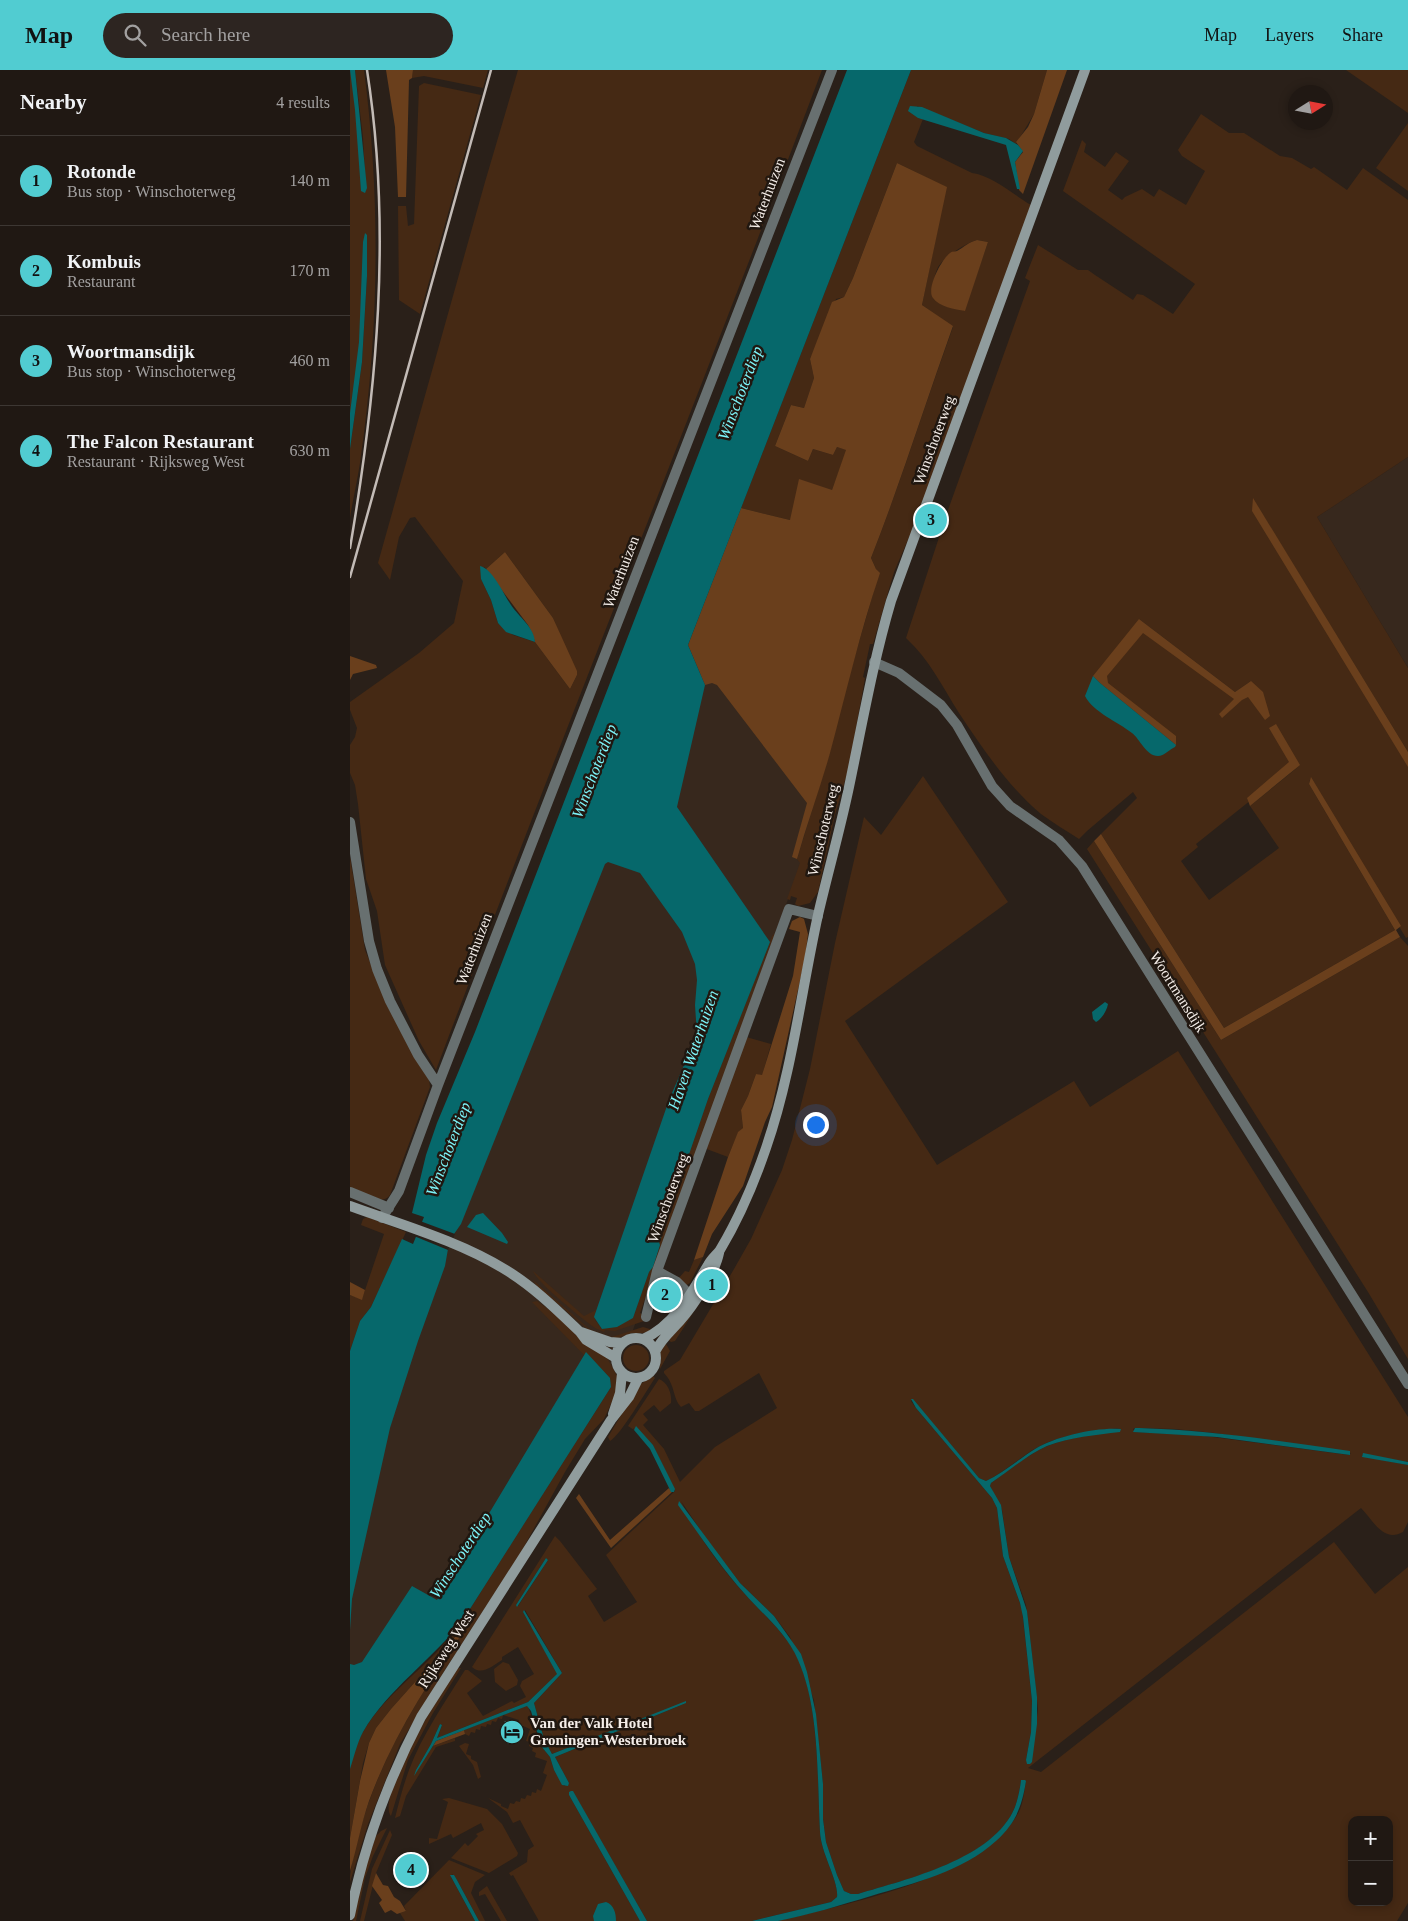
<!DOCTYPE html>
<meta charset="utf-8">
<style>
:root{--surface:#201813;--page:#2d2521;--text:#f1f3f6;--muted:#a2a0a0;--line:#3d3733;--accent:#51ccd1}
body{margin:0;font-family:Georgia,serif;background:var(--page);color:var(--text)}
.controls{position:absolute;right:15px;bottom:15px;display:grid;overflow:hidden;border-radius:10px;box-shadow:0 2px 8px #0003}
.controls button{width:45px;height:45px;display:grid;place-items:center;padding:0;border:0;border-bottom:1px solid var(--line);background:var(--surface);color:var(--text);font:25px sans-serif}
.compass{position:absolute;left:938px;top:15px;width:45px;height:45px;border-radius:50%;background:var(--surface);box-shadow:0 2px 8px #0003;rotate:79deg}
.you{position:absolute;left:465px;top:1054px;width:18px;height:18px;margin:-12px;border:4px solid #fff;border-radius:50%;background:#1a73e8;box-shadow:0 0 0 8px #1a73e833}
.badge{display:grid;place-items:center;width:32px;height:32px;border-radius:50%;background:var(--accent);color:#111;font-size:16px;font-weight:700}
.pin{position:absolute;translate:-50% -50%;border:2px solid #fff;box-shadow:0 1px 5px #0006}
.list{margin:0;padding:0;list-style:none}
h2{display:flex;justify-content:space-between;align-items:center;height:65px;margin:0;padding:0 20px;font-size:21px}
h2 small{font-size:16px;font-weight:400;color:var(--muted)}
.list li{display:grid;grid-template-columns:32px 1fr auto;gap:15px;align-items:center;box-sizing:border-box;height:90px;padding:0 20px;border-top:1px solid var(--line)}
.list b{display:block;font-size:19px;white-space:nowrap}
.list p{margin:0;font-size:16px;white-space:nowrap;color:var(--muted)}
.list em{font-size:16px;font-style:normal;color:var(--muted)}
.icon{flex:none;width:28px;height:28px;fill:none;stroke:currentColor;stroke-width:2;stroke-linecap:round;stroke-linejoin:round}
.map{position:relative;flex:none;width:1058px;height:1851px;overflow:hidden}
header{display:flex;align-items:center;gap:30px;box-sizing:border-box;height:70px;padding:0 25px;background:var(--accent);color:#111}
header strong{font-size:24px}
nav{display:flex;gap:28px;margin-inline-start:auto;font-size:18px}
.search{width:350px;height:45px;background:var(--page);display:flex;align-items:center;gap:12px;box-sizing:border-box;padding:0 18px;border-radius:28px;color:var(--muted);font-size:19px}
main{display:flex}
aside{flex:1;background:var(--surface)}
.map>svg:first-child{display:block}
.built{fill:#37281d}
.green{fill:#452914;fill-rule:evenodd}
.forest{fill:#6a3f1c}
.water{fill:#06686b}
.pier{fill:#2a2019}
.lines{fill:none;stroke-linecap:round;stroke-linejoin:round}
.minor{stroke:#687070;stroke-width:10}
.secondary{stroke:#909c9d;stroke-width:10}
.rail{stroke:#c3bbb6;stroke-width:2.5}
.labels{text-anchor:middle;dominant-baseline:central;stroke-width:5;stroke-linejoin:round;paint-order:stroke}
.street-label{font-size:15px;fill:#f4ede8;stroke:#201710}
.poi-label{font-size:15px;font-weight:bold;fill:#f4ede8;stroke:#201710;text-anchor:start}
.water-label{font-size:16px;font-style:italic;fill:#7df5fa;stroke:#201710}
</style>
<header>
<strong>Map</strong>
<div class="search"><svg class="icon" aria-label="search" viewBox="0 0 24 24"><circle cx="10" cy="10" r="6"/><path d="M15 15l6 6"/></svg>Search here</div>
<nav><a>Map</a><a>Layers</a><a>Share</a></nav>
</header>
<main>
<aside>
<h2>Nearby<small>4 results</small></h2>
<ul class="list">
<li><span class="badge">1</span><div><b>Rotonde</b><p>Bus stop · Winschoterweg</p></div><em>140 m</em></li>
<li><span class="badge">2</span><div><b>Kombuis</b><p>Restaurant</p></div><em>170 m</em></li>
<li><span class="badge">3</span><div><b>Woortmansdijk</b><p>Bus stop · Winschoterweg</p></div><em>460 m</em></li>
<li><span class="badge">4</span><div><b>The Falcon Restaurant</b><p>Restaurant · Rijksweg West</p></div><em>630 m</em></li>
</ul>
</aside>
<div class="map">
<svg width="1058" height="1851" viewBox="0 0 1058 1851">
<rect width="100%" height="100%" fill="#2a2019"/>
<!-- built -->
<path class="built" d="M1058,387V598L967,447Z
M356,598L468,740L453,790L366,1018L282,1263L271,1268L263,1277L261,1292L267,1305L148,1505L0,1643V1454L195,883Z"/>
<!-- green -->
<path class="green" d="M0,0H2L16,122L13,67L5,0H14C31,131 29,262 10,393C7,412 3,429 0,448V379L12,292L17,206V164L10,286L0,364Z
M63,0H138L133,18L74,6L62,8Z
M168,0H472C346,334 212,665 86,1000L69,971L35,895L27,841L16,809L8,734L5,715L0,703V675L5,667L7,658L0,640V632L69,583L104,553L113,511L65,447L60,448L49,467L40,510L28,493L135,112ZM155,482L203,548L227,605L220,619L185,572L163,565L148,553L141,530L131,509L134,497L136,499Z
M561,0H697L684,44L666,74L659,69L634,63L567,36L568,48L573,49L564,72L567,76L622,103C641,105 664,125 681,135L573,435L544,502L523,574H520L513,607L515,608L499,697L485,745L468,822L460,833L448,836L445,834L447,828L441,826L440,830L437,829L450,793L447,789L479,685L498,610L529,503L526,499L521,488C551,412 575,334 603,257L572,235L596,117L547,93L503,208L494,227L486,229L460,289L464,308L454,338L441,335L425,376L458,391L463,379L483,385L487,377L497,380L482,420L440,450L391,438ZM627,170L638,172L614,241L582,216C584,210 585,203 588,197C594,187 616,173 627,170Z
M996,0H1058V43Z
M74,13L131,25L70,244L49,230L48,136H56L58,156L64,154L69,16Z
M851,44L879,63H894L930,86L942,88L961,99L964,97L997,120L1013,98L1058,130V387L967,447L1058,598V682L903,429L1058,691V867L1056,868L960,710L959,714L1045,860L874,958L751,764L787,728L783,722L737,761L729,769C717,761 703,753 691,744C657,715 633,679 609,643C592,616 579,589 556,568L598,440L680,211L675,208L688,175L728,200H738L745,205L783,230L787,224L793,225L823,244L845,214L713,121L732,70L736,74L734,82L755,97L766,82L779,91L758,120L772,130L775,127L792,119L804,127L809,119L836,135L855,101L832,86L828,80ZM789,549L885,622L901,611L887,627L792,556ZM948,697L900,736L929,778L859,830L831,791L848,777L846,774L901,730Z
M1058,53V121L1026,98Z
M573,706L658,832L495,951L587,1095L724,1011L740,1037L828,981L1058,1347V1392L1013,1384L1012,1386L1058,1395V1452L1053,1462C1033,1473 1023,1450 1011,1438L678,1698L691,1702L984,1472L1025,1524L1058,1497V1833L1047,1851H427C493,1835 629,1808 666,1747C673,1737 674,1723 676,1711L671,1710C670,1719 668,1728 665,1737C644,1790 557,1809 508,1824H501L494,1821L487,1805L476,1772L473,1749V1714L464,1630L440,1567L424,1546L390,1513L357,1470L331,1431C347,1465 368,1494 393,1522C410,1541 429,1557 443,1579C470,1625 467,1709 470,1762C471,1784 489,1811 487,1827L481,1832L402,1851H297L223,1722L219,1725L290,1851H189L163,1805L161,1806L159,1803L177,1792L178,1780L184,1776L170,1750L163,1753L157,1742L138,1728L151,1734V1736L158,1739L160,1733L164,1734L166,1731L170,1732L171,1728L175,1729L177,1725L181,1726L182,1722L186,1723L187,1719L191,1721L197,1705L193,1703L197,1691L185,1687L186,1683L182,1681L183,1678L179,1676L180,1672L176,1671L180,1659L168,1654L169,1650L153,1645L152,1649L148,1648L146,1652L142,1651L141,1655L137,1654L136,1657L131,1656L130,1660L126,1659L125,1663L121,1662L119,1666L115,1664L114,1660L175,1636H178L191,1676L200,1687L204,1700L214,1716L219,1713L205,1687L336,1633L202,1684L194,1669L184,1633L212,1603L175,1540L173,1542L208,1604L178,1632L87,1668L92,1655L90,1654L81,1674L66,1700L83,1676L105,1668V1671L86,1677L56,1726L50,1746L45,1748C49,1732 53,1716 59,1700C72,1665 95,1632 115,1600H118L132,1611L117,1623L133,1646L162,1631L164,1633L176,1627L170,1616L172,1611L184,1604L168,1577L152,1587V1590C142,1596 132,1606 122,1597L205,1466L210,1471L247,1519L238,1526L254,1552L287,1532L256,1485L325,1421L303,1375L283,1358L284,1360L278,1356L309,1309C318,1313 322,1323 321,1333L310,1342L304,1335L293,1344L298,1350L293,1355L314,1379L330,1412L365,1377L427,1338L409,1303L349,1341H345L339,1333L331,1337C322,1327 326,1316 314,1303V1301L330,1290L384,1199L401,1169L432,1100L442,1070L460,999L485,873L514,747L531,765ZM562,1329L629,1408L636,1411C655,1402 670,1387 688,1377C712,1364 743,1361 770,1358C746,1364 719,1367 695,1377C676,1386 658,1401 641,1413L640,1416L652,1440L659,1487L676,1535L678,1550L688,1639L681,1693L676,1690L681,1662L682,1631L672,1539L653,1486L647,1438L642,1428L566,1338L561,1331ZM785,1358L825,1359L865,1363L1001,1383L999,1385L847,1365L785,1362L783,1359ZM196,1488L198,1490L168,1536L166,1535ZM1002,1750H1039V1832H1002Z
M744,771L871,970L1050,867L1058,876V1289L1018,1222L737,779Z
M0,787L15,880L32,922L58,976L79,1009L80,1017L40,1125C31,1137 12,1123 0,1118Z
M425,863L290,1243L295,1246L294,1251L265,1261L255,1260L254,1262L245,1258C234,1250 187,1213 183,1201L234,1246L246,1240L245,1250L252,1259L283,1248L299,1202L303,1197L310,1175L309,1172L358,1029L422,866Z
M396,967L421,974L412,1006L406,1004L398,1026L391,1040L393,1058L388,1063L378,1087L354,1078Z
M17,1147L56,1162L21,1237L10,1251L0,1281V1225L12,1229L34,1164L11,1155L13,1149Z
M353,1187L340,1213L335,1216L328,1209L335,1201L339,1202L344,1190Z
M183,1210L238,1258L248,1264L262,1267L293,1257L303,1260L293,1263H282L265,1269L240,1261L187,1216Z
M187,1231L206,1245L232,1271L256,1286L268,1308L269,1317L254,1349L235,1369L215,1402L171,1482L93,1603L50,1674L18,1754L0,1812C0,1796 5,1780 9,1764C29,1688 71,1622 116,1558L114,1557L41,1639L26,1658L19,1673L13,1693L0,1768C0,1748 0,1717 0,1698C8,1648 52,1617 86,1583C95,1572 104,1562 113,1550L261,1317L260,1308L236,1283L234,1285L182,1232Z
M345,1240L325,1271L321,1272L317,1269L336,1252Z
M315,1272L320,1281L310,1299V1283Z
M273 1288a13 13 0 1 1 26 0a13 13 0 1 1-26 0Z
M303,1306L305,1308C296,1321 271,1365 260,1371L258,1367L289,1315Z
M153,1592L159,1594L168,1610L167,1615L156,1621L145,1612L144,1599Z
M109,1598H111L83,1643L58,1690L41,1746C25,1727 93,1620 106,1599Z
M115,1673L119,1674L116,1684L121,1686V1689L127,1692L131,1707L128,1709L123,1695L109,1676Z
M99,1728L137,1739L152,1754L168,1783L167,1786L139,1803L101,1788L115,1773L118,1776L128,1766L126,1764L134,1760L131,1753L103,1768L101,1764L79,1774V1768L87,1769L98,1732L92,1729Z
M37,1758L23,1786L15,1808L6,1851H3L15,1797L26,1766L31,1761Z
M40,1760L42,1765L26,1803L14,1851H10L22,1799Z
M99,1790L135,1805L125,1812L121,1823L135,1851H129L107,1810L102,1804L101,1807L125,1851H55L50,1843L56,1841L54,1836Z
M137,1816L157,1851H151L135,1824L129,1826V1822Z"/>
<!-- forest -->
<path class="forest" d="M36,0H63L62,8L59,10L56,127H48L45,57Z
M697,0H717L673,124L669,120L665,92L673,82L666,72L678,57L684,44Z
M547,93L597,117L572,235L603,256C575,334 551,412 521,488L526,499L530,503C510,562 496,623 480,683C470,719 457,753 447,789L442,787L457,733L367,615L362,613L355,615L338,575L391,438L440,450L449,409L482,420L496,380L487,377L483,385L463,379L458,391L425,376L441,335L454,338L464,308L460,289L482,232L494,227L503,208Z
M627,170L638,172L615,241C605,239 589,237 583,228C576,219 591,190 600,183C602,181 604,182 607,181C614,177 619,172 627,170Z
M903,428L1058,682V697L902,441Z
M155,482L203,548L227,601V605L220,619L185,572L182,563L178,555L136,499Z
M789,549L885,622L901,611L913,622L920,646L915,650L898,627L892,630L872,648L869,644L884,629L793,563L757,606L758,613L826,666V675L750,613L743,606Z
M0,586L26,595L27,598L3,604L0,610Z
M926,654L950,695L900,736L897,728L939,692L919,658Z
M961,707L1051,856L1046,860L1050,867L871,970L744,771L751,764L874,958L1045,860L959,714Z
M450,847L454,849L458,864L455,888L422,1037L415,1052L393,1116L362,1164L353,1187L344,1190L378,1087L388,1062L393,1058L391,1040L398,1026L406,1004L412,1005L443,906L450,862L439,859L442,851Z
M0,1212L15,1220L12,1230L0,1225Z
M319,1418L322,1422L261,1478L226,1428L229,1424L260,1470Z
M114,1557L116,1558C78,1612 42,1668 19,1731C11,1754 7,1778 0,1801V1768L10,1711L19,1673L26,1658L41,1639Z
M114,1660L115,1664L83,1676L86,1671Z
M26,1803L33,1815L38,1816L44,1827L50,1831L56,1841L47,1844L41,1840L35,1843L29,1833L32,1830L22,1816Z"/>
<!-- water -->
<path class="water" d="M0,0H5L17,118L15,123L11,121L5,40Z
M497,0H561L338,575L355,615L327,737L420,872L358,1029L309,1172L310,1175L303,1197L299,1202L283,1248L267,1257L252,1259L244,1247L319,1030L347,965L345,935L347,910L345,894L332,862L290,803L258,792L255,794L111,1154L104,1164L98,1179L95,1196L68,1271L40,1358L2,1529L0,1560V1281L10,1251L21,1237L52,1169L63,1174L74,1147L62,1143L76,1085L87,1053L125,962Z
M560,36L572,37L634,63L656,68L668,75L673,81L665,92L670,119H667L656,75L568,48L558,41Z
M15,163L17,165V206L12,292L0,379V343L9,272L13,172Z
M130,496C143,499 154,525 161,535C169,547 184,557 185,572L156,562L148,553L141,530L131,509Z
M743,606L750,613L826,675L825,677C820,679 814,686 808,686C796,686 790,669 782,663C768,652 743,642 735,626Z
M755,932L758,934C757,940 752,949 746,952L743,949L742,942Z
M133,1143L152,1163L158,1172L157,1174L117,1157L126,1145Z
M236,1282L260,1308L261,1317L113,1550C83,1589 37,1620 13,1662C7,1673 4,1687 0,1699V1594L4,1595L12,1592L62,1516L87,1530Z
M561,1329H563L629,1408L636,1411C653,1403 669,1389 685,1379C706,1366 747,1357 771,1359L770,1362C746,1365 720,1367 697,1376C677,1385 659,1401 641,1413L640,1416L651,1435L659,1487L677,1541L687,1627V1654L682,1692L680,1694H677L676,1690L681,1662L682,1631L673,1547L670,1533L653,1486L647,1438L642,1428L566,1338Z
M286,1356L303,1375L325,1419L324,1422H321L300,1379L284,1360Z
M789,1358C860,1360 930,1371 1000,1381V1385L867,1367L783,1362L785,1358Z
M1013,1383L1058,1392V1395L1012,1387Z
M329,1431L390,1513L424,1546L451,1584L457,1602L466,1644L473,1714V1749L476,1772L487,1805L494,1821L501,1824H508C557,1809 644,1789 665,1737C668,1728 670,1719 671,1710H675L676,1711C672,1736 666,1753 646,1771C612,1802 564,1813 521,1826C491,1835 459,1845 428,1851C420,1851 410,1851 402,1851L481,1832L487,1827C489,1811 471,1784 470,1762C467,1709 470,1639 448,1590C436,1562 413,1545 394,1523C369,1495 349,1464 328,1435Z
M196,1488L198,1490L167,1537L166,1535Z
M174,1540L212,1603L184,1633L194,1669L202,1684L336,1631V1633L205,1687L219,1713L218,1716L212,1715L204,1700L200,1687L191,1676L181,1641L177,1636L86,1671L64,1706L66,1700L81,1674L90,1654L92,1655L87,1668L178,1632L207,1604L173,1542Z
M221,1721H223L297,1851H290L219,1725V1722Z
M100,1805H104L107,1810L129,1851H125Z
M256,1832C264,1835 266,1843 266,1851H244L243,1846L248,1834Z"/>
<!-- pier -->
<path class="pier" d="M70,1151L105,1164L98,1180L64,1166Z"/>
<g class="lines">
<!-- minor -->
<path class="minor" d="M524,592L549,603L591,635L607,655L642,716L660,736L709,770L732,796L1058,1314
M0,752L19,871L27,899L40,931L68,985L88,1015
M0,1122L39,1138
M32,1148L49,1121L88,1015L482,0
M307,1201L327,1212L340,1225
M296,1247L307,1201L439,839L468,846"/>
<!-- secondary -->
<path class="secondary" d="M0,1136C52,1155 109,1171 156,1200C184,1217 207,1240 230,1262L236,1270L266,1288
M231,1262L260,1272L273,1273
M266 1288a20 20 0 1 1 40 0a20 20 0 1 1-40 0Z
M293,1269C324,1256 342,1222 358,1195C361,1189 366,1185 370,1180C389,1148 404,1113 416,1078C442,1003 451,922 468,845C478,802 490,760 499,717C512,655 523,592 541,531L735,0
M305,1282C311,1269 321,1261 330,1251C344,1235 365,1203 369,1183
M263,1344L270,1323L272,1303
M0,1845C14,1775 38,1710 71,1647L261,1350L279,1327L288,1309"/>
<!-- rail -->
<path class="rail" d="M0,478C27,320 42,159 17,0
M0,507L141,0"/>
</g>
<!-- icons -->
<defs>
<g id="hotel-disc" transform="scale(1.25)"><circle r="9.5" fill="#51ccd1" stroke="#201710"/><path d="M-6-4.5h1.5V1H6V5H4.5V3h-9V5H-6ZM-4 0a1.8 1.8 0 1 1 3.6 0ZM.5 0V-2.5h3Q6-2.5 6 0Z" fill="#111"/></g>
</defs>
<g fill-rule="evenodd">
<use href="#hotel-disc" x="162" y="1662"/>
</g>
<g class="labels">
<!-- street labels -->
<g class="street-label">
<text transform="translate(417 124) rotate(-69)">Waterhuizen</text>
<text transform="translate(584 370) rotate(-70)">Winschoterweg</text>
<text transform="translate(271 502) rotate(-69)">Waterhuizen</text>
<text transform="translate(473 760) rotate(-77)">Winschoterweg</text>
<text transform="translate(124 879) rotate(-69)">Waterhuizen</text>
<text transform="translate(828 922) rotate(58)">Woortmansdijk</text>
<text transform="translate(318 1128) rotate(-70)">Winschoterweg</text>
<text transform="translate(96 1579) rotate(-57)">Rijksweg West</text>
</g>
<!-- poi labels -->
<g class="poi-label">
<text x="180" y="1653">Van der Valk Hotel<tspan x="180" dy="17">Groningen-Westerbroek</tspan></text>
</g>
<!-- water labels -->
<g class="water-label">
<text transform="translate(390 323) rotate(-69)">Winschoterdiep</text>
<text transform="translate(244 701) rotate(-69)">Winschoterdiep</text>
<text transform="translate(343 980) rotate(-71)">Haven Waterhuizen</text>
<text transform="translate(98 1079) rotate(-69)">Winschoterdiep</text>
<text transform="translate(110 1485) rotate(-57)">Winschoterdiep</text>
</g>
</g>
</svg>
<div class="controls">
<button>+</button>
<button>−</button>
</div>
<svg class="compass" viewBox="-18 -18 36 36"><path d="M0-13l5 13h-10z" fill="#e53935"/><path d="M0 13l5-13h-10z" fill="#a2a0a0"/></svg>
<div class="you"></div>
<div class="pin badge" style="left:362px;top:1215px">1</div>
<div class="pin badge" style="left:315px;top:1225px">2</div>
<div class="pin badge" style="left:581px;top:450px">3</div>
<div class="pin badge" style="left:61px;top:1800px">4</div>
</div>
</main>
